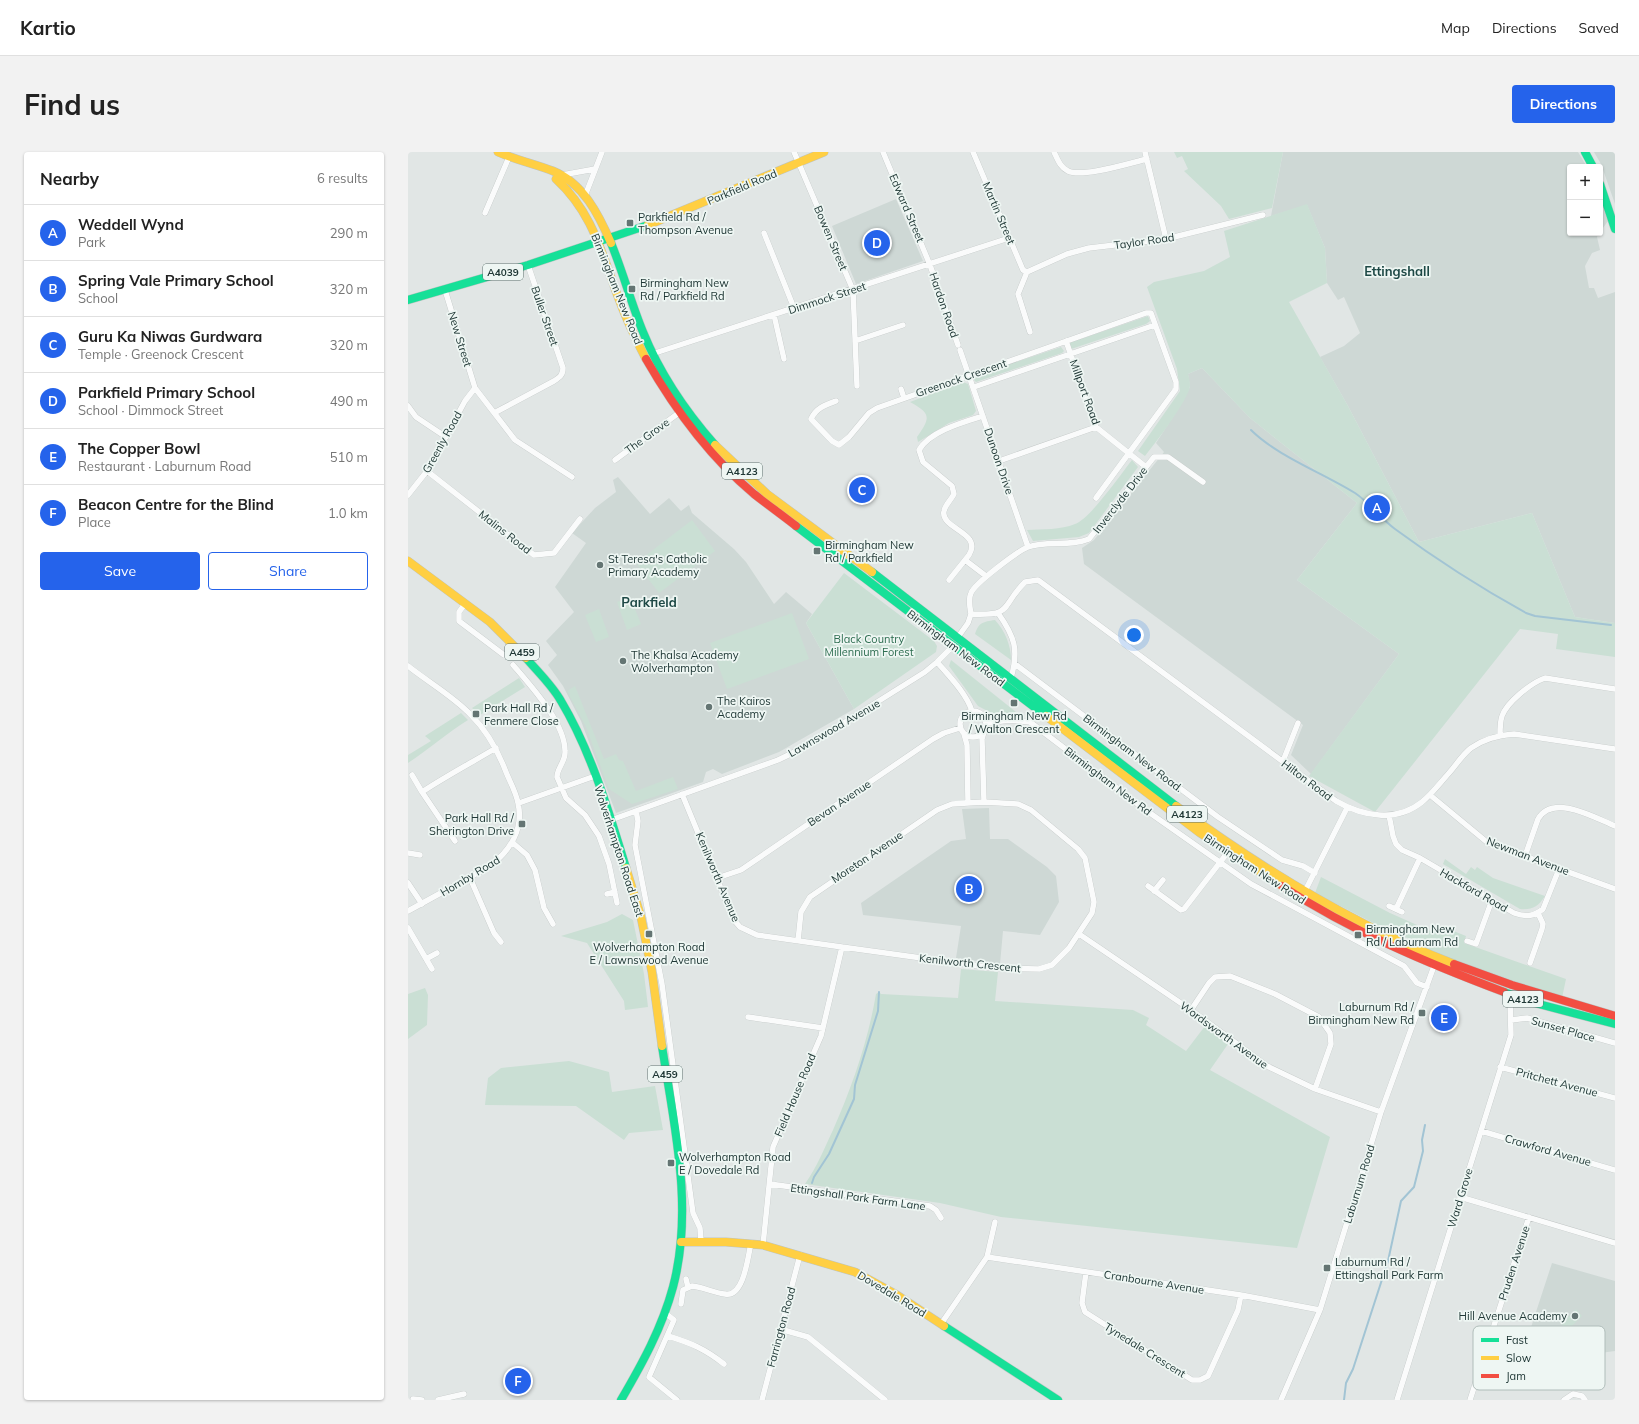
<!DOCTYPE html>
<meta charset="utf-8">
<style>
:root{--surface:#fff;--page:#f2f2f2;--text:#222;--muted:#767676;--line:#e0e0e0;--accent:#2563eb}
body{margin:0;font-family:Mulish,sans-serif;background:var(--page);color:var(--text)}
.controls{position:absolute;right:12px;top:12px;display:grid;overflow:hidden;border-radius:4px;box-shadow:0 1px 3px #0004}
.controls button{width:36px;height:36px;display:grid;place-items:center;padding:0;border:0;border-bottom:1px solid var(--line);background:var(--surface);color:var(--text);font:20px sans-serif}
.you{position:absolute;left:726px;top:483px;width:14px;height:14px;margin:-10px;border:3px solid #fff;border-radius:50%;background:#1a73e8;box-shadow:0 0 0 6px #1a73e833}
.badge{display:grid;place-items:center;width:26px;height:26px;border-radius:50%;background:var(--accent);color:#fff;font-size:13px;font-weight:700}
.pin{position:absolute;translate:-50% -50%;border:2px solid #fff;box-shadow:0 1px 4px #0006}
.list{margin:0;padding:0;list-style:none}
h2{display:flex;justify-content:space-between;align-items:center;height:52px;margin:0;padding:0 16px;font-size:17px}
h2 small{font-size:13px;font-weight:400;color:var(--muted)}
.list li{display:grid;grid-template-columns:26px 1fr auto;gap:12px;align-items:center;box-sizing:border-box;height:56px;padding:0 16px;border-top:1px solid var(--line)}
.list b{display:block;font-size:15px;white-space:nowrap}
.list p{margin:0;font-size:13px;white-space:nowrap;color:var(--muted)}
.list em{font-size:13px;font-style:normal;color:var(--muted)}
.actions{display:flex;gap:8px;padding:12px 16px}
.actions a{flex:1;padding:9px 0;border:1px solid var(--accent);border-radius:4px;text-align:center;font-size:14px;color:var(--accent)}
.actions .main{background:var(--accent);color:#fff}
.map{position:relative;flex:none;width:1207px;height:1248px;overflow:hidden;border-radius:4px}
header{display:flex;align-items:center;gap:24px;box-sizing:border-box;height:56px;padding:0 20px;background:var(--surface);border-bottom:1px solid var(--line)}
header strong{font-size:19px}
nav{display:flex;gap:22px;margin-inline-start:auto;font-size:14px}
.intro{display:flex;align-items:center;justify-content:space-between;box-sizing:border-box;height:96px;padding:0 24px}
h1{margin:0;font-size:28px}
.button{padding:10px 18px;border-radius:4px;background:var(--accent);color:#fff;font-size:14px;font-weight:700}
main{display:flex;gap:24px;padding:0 24px}
aside{flex:1;background:var(--surface);border-radius:4px;box-shadow:0 1px 3px #0004}
.map>svg:first-child{display:block}
.built{fill:#ced8d5}
.green{fill:#cadfd4}
.lines{fill:none;stroke-linecap:round;stroke-linejoin:round}
.stream{stroke:#a2c4d4;stroke-width:2}
.street-casing{stroke:#bec3c2;stroke-width:6}
.fast-casing{stroke:#bdc4c2;stroke-width:9}
.slow-casing{stroke:#bdc4c2;stroke-width:9}
.jam-casing{stroke:#bdc4c2;stroke-width:9}
.street{stroke:#fafbfb;stroke-width:5.5}
.fast{stroke:#16e098;stroke-width:8}
.slow{stroke:#ffcf43;stroke-width:8}
.jam{stroke:#f24e42;stroke-width:8}
.poi-dot{fill:#647573;stroke:#eef6f3;stroke-width:1.5}
.labels{text-anchor:middle;dominant-baseline:central;stroke-width:3.5;stroke-linejoin:round;paint-order:stroke}
.shield{fill:#eef6f3;stroke:#5e716f;stroke-width:1}
.shield-label{font-size:10px;font-weight:bold;fill:#203836}
.street-label{font-size:11px;fill:#203836;stroke:#eef6f3}
.poi-label{font-size:11px;fill:#203836;stroke:#eef6f3;text-anchor:start}
.park-label{font-size:11px;fill:#2d6d50;stroke:#eef6f3}
.quarter-label{font-size:13px;font-weight:bold;fill:#1e4946;stroke:#eef6f3}
.key{fill:#eef6f3;stroke:#b0bdba;stroke-width:1}
.key-label{font-size:11px;fill:#203836}
</style>
<header>
<strong>Kartio</strong>
<nav><a>Map</a><a>Directions</a><a>Saved</a></nav>
</header>
<div class="intro"><h1>Find us</h1><a class="button">Directions</a></div>
<main>
<aside>
<h2>Nearby<small>6 results</small></h2>
<ul class="list">
<li><span class="badge">A</span><div><b>Weddell Wynd</b><p>Park</p></div><em>290 m</em></li>
<li><span class="badge">B</span><div><b>Spring Vale Primary School</b><p>School</p></div><em>320 m</em></li>
<li><span class="badge">C</span><div><b>Guru Ka Niwas Gurdwara</b><p>Temple · Greenock Crescent</p></div><em>320 m</em></li>
<li><span class="badge">D</span><div><b>Parkfield Primary School</b><p>School · Dimmock Street</p></div><em>490 m</em></li>
<li><span class="badge">E</span><div><b>The Copper Bowl</b><p>Restaurant · Laburnum Road</p></div><em>510 m</em></li>
<li><span class="badge">F</span><div><b>Beacon Centre for the Blind</b><p>Place</p></div><em>1.0 km</em></li>
</ul>
<div class="actions"><a class="main">Save</a><a>Share</a></div>
</aside>
<div class="map">
<svg width="1207" height="1248" viewBox="0 0 1207 1248">
<rect width="100%" height="100%" fill="#e1e6e5"/>
<!-- built -->
<path class="built" d="M875,0H1170L1179,15H1162V81H1191L1189,85L1192,98L1184,101L1177,114L1181,136H1186L1190,146L1207,140V471L1167,465L1124,361L1011,390L940,254L912,205L936,194L952,181L936,145L930,148L919,131L917,96L899,53L863,64Z
M1186,0H1207V52L1193,12Z
M488,47L515,109L448,132L424,74Z
M1192,48L1200,69L1192,80Z
M794,216L842,266L949,351L889,428L991,502L903,622L883,603L895,573L676,412L674,396L686,388L756,300L748,291L770,257L782,235L780,222Z
M210,325L242,362L261,346L273,359L281,353L284,361L326,397L338,410L366,452L378,440L404,462L398,471L446,557L371,600L314,622L305,617L298,620L295,630L208,661L173,569L155,534L140,513L149,503L138,489L166,460L147,435L178,391L164,381L187,356L208,340L205,328Z
M581,656L582,687H600L639,715L648,724L651,750L632,783L595,779L592,812L569,809L548,806L553,774L455,763L453,751L543,689L558,687L554,657Z
M1144,1111L1207,1129V1199L1111,1212Z"/>
<!-- green -->
<path class="green" d="M766,0H875L864,56L821,67L813,54L776,19L780,17L774,4L769,6Z
M899,52L917,96L919,131L881,150L940,254L1011,390L1124,361L1167,465L1207,471V505L1148,497L1150,482L1112,477L967,660L901,624L991,502L889,428L949,351L842,266L794,216L780,222C781,225 782,230 782,234C781,247 746,293 737,304L730,299L772,239L769,217L739,135L746,130L796,119L822,105L816,79Z
M740,164L742,169L738,172L663,197L661,191Z
M653,195L656,199L654,201L568,230L566,228V224Z
M555,230L560,232L568,259L565,263L541,271L510,290L509,285C522,266 524,262 502,250Z
M724,308L730,315L681,381L671,385L625,389L619,378C634,377 653,378 667,372C682,367 713,322 724,308Z
M284,368L307,399L251,441L228,411Z
M436,421L526,489L529,494L528,500L446,557L398,471Z
M222,445L233,472L219,478L209,450Z
M191,457L201,485L188,490L177,463Z
M384,461L401,507L319,537L302,491Z
M587,468C597,479 603,493 603,508L567,482C571,470 575,470 587,468Z
M543,508L608,560L589,564L570,554L541,514Z
M111,526L117,535L72,563L64,556Z
M167,534L196,607L208,602L211,608L215,609L228,639L265,625L270,637L224,652L201,637L178,575L159,539Z
M53,561L60,568C39,581 21,597 0,611V603L23,589L17,584Z
M1037,707L1058,722L1063,715L1067,718L1069,715L1085,726L1137,744C1130,755 1124,758 1112,757L1035,712Z
M913,725L982,761L1027,781L1033,774L1058,784L1056,791L1158,827L1154,846L1027,801L1005,787L991,784L907,741Z
M214,762L225,768L236,822L240,855L217,858L216,849L179,791L153,784L199,770Z
M553,817L590,820L587,849L725,858L741,866L738,873L778,899L797,874L820,892L802,918L922,985L889,1096L593,1065L532,1051L397,1032C409,1015 416,997 425,978C444,935 460,889 468,842L471,840L473,842L550,846Z
M17,836L20,843L19,873L0,887V842Z
M161,909L201,920L204,940L247,934L255,978L221,981L216,988L168,954L77,953L80,926L93,916Z
M1168,1157L1174,1164L1160,1178L1153,1172Z"/>
<g class="lines">
<!-- stream -->
<path class="stream" d="M843,278C869,304 915,321 947,341C962,351 973,367 987,377C1029,408 1073,436 1118,461L1127,464L1203,473
M404,1031L406,1025L421,1002L446,947L447,933L470,859L471,840
M936,1248L938,1231L945,1217L980,1109L993,1049L1006,1035L1015,999L1014,988L1017,973"/>
<!-- street casing -->
<g class="street-casing">
<path id="street" d="M386,0L445,138L449,234
M475,0L522,113L550,193
M565,0L615,118L619,120
M646,0C650,8 652,15 660,19C674,26 722,11 739,7
M737,0L758,87
M154,23L187,17
M177,44L194,0
M77,61L101,5
M356,81L386,156
M619,120L659,102L681,96L758,87L855,63
M619,120L610,142L622,180
M37,138L67,236L107,288L164,325
M366,163L376,207
M447,189L495,173
M658,189L688,275L738,315
M552,198L620,395
M244,202L601,86
M566,235L747,173
M493,237L496,246
M428,249C417,253 408,256 403,267L424,289L431,293L441,285L461,261L469,256L738,161H743L768,230V237L688,346
M0,254L8,265L38,285
M88,260L146,229C152,225 155,223 155,216L120,113
M207,308L272,260
M591,309L688,275
M19,319L126,403L146,401L172,367
M0,343L19,319L57,249L67,236
M557,408L578,424
M541,428L561,403C575,380 532,377 536,359C537,353 543,348 546,342L544,334L515,310L511,298C522,279 556,270 575,264
M57,452L51,460V469L96,503L103,502L111,497
M590,461C607,485 611,498 603,526
M563,462C562,456 560,447 563,441C567,431 610,399 620,395C638,388 662,395 681,387L746,305H760L795,330
M550,485L560,471L563,462C606,464 592,455 617,430L630,428L928,649C954,664 988,671 1014,650C1024,642 1032,631 1041,621C1048,613 1055,602 1063,596C1076,587 1091,583 1106,582L1207,597
M529,510C542,525 558,541 564,559
M607,512L810,665L874,708L895,714L907,721
M105,513C123,534 157,571 157,599C158,609 149,616 149,625L158,646L177,663L191,684L201,712L209,751
M0,514C20,530 45,544 63,563C79,579 90,599 98,620C102,630 108,640 110,651C116,677 102,699 82,714L0,759
M552 572a13 13 0 1 1 26 0a13 13 0 1 1-26 0Z
M578,571L602,568L622,570L739,659L843,732L996,814L1009,831L1019,835
M556,582L559,593L560,651
M1092,583C1092,577 1092,570 1094,564C1099,550 1123,531 1137,526L1207,537
M875,609L890,571
M4,623L14,640
M274,642L326,768L332,775L349,783L434,795L586,816L631,817L644,813L661,796L684,761L686,750L677,706L670,697L623,658L610,652L576,650L544,652L529,658L402,745L393,760L390,789
M1022,643L1080,691L1207,737
M576,650L574,587L576,580
M111,651L187,624
M228,659L230,669L227,693L254,832L285,1061L292,1076L293,1089
M981,663L985,684L988,692L994,698L1012,706L1106,761C1118,765 1125,765 1135,757L1151,717
M203,668L370,608L399,594L517,520L529,510L545,494
M47,689L14,640C38,624 63,611 88,596
M105,691L119,703L127,718L136,756L145,772
M0,701L12,703
M1117,704L1130,667C1145,641 1187,666 1207,674
M62,726L86,781L93,790
M309,726L333,718L525,587L536,581L552,576
M0,731L14,752
M740,734L773,758L776,757L820,700
M746,739L755,728
M896,741L939,656
M199,742L207,740
M981,754L994,760
M988,757L1012,706
M0,776L24,817
M671,782L783,858L859,914L907,937L973,960
M1059,789L1068,792L1084,748
M18,807L29,801
M1122,811L1134,777L1135,772L1130,761
M783,858L801,831L807,825L822,824L867,842L911,865L922,881L923,892L907,937
M340,865L415,876
M1103,868L1119,866L1207,891
M1092,915L1207,946
M1073,979L1207,1018
M362,1032L522,1054L528,1058L533,1066
M1052,1045L1207,1091
M355,1093L365,995L413,884L434,795
M579,1105L833,1143L912,1158
M678,1120L674,1151L677,1160L784,1228H792L800,1224L830,1158L833,1143
M278,1127L280,1135
M273,1152L275,1138L284,1134C295,1135 306,1141 317,1142C336,1146 340,1104 343,1091
M257,1161L266,1168L241,1225L269,1248
M533,1172L579,1105L587,1070
M372,1177L400,1185L477,1248
M260,1184C283,1191 297,1197 316,1212
M5,1247L14,1248
M30,1248L56,1242
M354,1248L392,1103
M873,1248L912,1158L973,960L1026,814
M989,1248L1103,883L1102,843
M1062,1248L1121,1065
M1156,1248L1165,1242L1174,1244L1177,1248"/>
</g>
<!-- fast casing -->
<g class="fast-casing">
<path id="fast" d="M1177,0L1185,15
M1192,32L1207,77
M203,91C215,120 223,151 235,180C252,222 278,260 307,293
M0,148L120,113L240,73
M388,374L638,564
M464,420L768,654
M118,506C130,520 144,533 153,549C183,599 201,660 218,716
M1096,840L1123,850L1207,872
M536,1174L650,1248
M213,1248C234,1212 254,1176 265,1135C286,1056 266,973 254,894"/>
</g>
<!-- slow casing -->
<g class="slow-casing">
<path id="slow" d="M90,0C108,8 127,12 145,19C175,31 191,63 203,91
M148,27C184,60 193,99 209,142C217,164 227,186 238,207
M240,73L416,0
M307,293L359,342L464,420
M0,409L82,470L118,506
M638,564L792,681L874,734
M768,654C854,717 946,774 1046,812
M218,716L233,765L244,820L254,894
M273,1090H318L355,1093L447,1120L489,1143L536,1174"/>
</g>
<!-- jam casing -->
<g class="jam-casing">
<path id="jam" d="M238,207C266,256 302,305 346,342C360,353 374,363 388,374
M874,734C943,779 1019,811 1096,840
M1046,812L1104,833L1207,864"/>
</g>
<!-- street -->
<use href="#street" class="street"/>
<!-- fast -->
<use href="#fast" class="fast"/>
<!-- slow -->
<use href="#slow" class="slow"/>
<!-- jam -->
<use href="#jam" class="jam"/>
</g>
<!-- markers -->
<g class="poi-dot">
<rect x="218" y="67" width="8" height="8" rx="2"/>
<rect x="220" y="133" width="8" height="8" rx="2"/>
<rect x="405" y="395" width="8" height="8" rx="2"/>
<circle cx="192" cy="413" r="4"/>
<circle cx="215" cy="509" r="4"/>
<rect x="602" y="547" width="8" height="8" rx="2"/>
<circle cx="301" cy="555" r="4"/>
<rect x="64" y="558" width="8" height="8" rx="2"/>
<rect x="110" y="668" width="8" height="8" rx="2"/>
<rect x="237" y="778" width="8" height="8" rx="2"/>
<rect x="946" y="779" width="8" height="8" rx="2"/>
<rect x="1010" y="857" width="8" height="8" rx="2"/>
<rect x="259" y="1007" width="8" height="8" rx="2"/>
<rect x="915" y="1112" width="8" height="8" rx="2"/>
<circle cx="1167" cy="1164" r="4"/>
</g>
<g class="labels">
<!-- shield labels -->
<g class="shield">
<rect x="75" y="112" width="40" height="16" rx="3"/>
<rect x="314" y="311" width="40" height="16" rx="3"/>
<rect x="97" y="492" width="34" height="16" rx="3"/>
<rect x="759" y="654" width="40" height="16" rx="3"/>
<rect x="1095" y="839" width="40" height="16" rx="3"/>
<rect x="240" y="914" width="34" height="16" rx="3"/>
</g>
<g class="shield-label">
<text x="95" y="120">A4039</text>
<text x="334" y="319">A4123</text>
<text x="114" y="500">A459</text>
<text x="779" y="662">A4123</text>
<text x="1115" y="847">A4123</text>
<text x="257" y="922">A459</text>
</g>
<!-- street labels -->
<g class="street-label">
<text transform="translate(334 35) rotate(-23)">Parkfield Road</text>
<text transform="translate(499 56) rotate(67)">Edward Street</text>
<text transform="translate(591 61) rotate(67)">Martin Street</text>
<text transform="translate(423 86) rotate(67)">Bowen Street</text>
<text transform="translate(736 89) rotate(-8)">Taylor Road</text>
<text transform="translate(209 137) rotate(68)">Birmingham New Road</text>
<text transform="translate(419 146) rotate(-18)">Dimmock Street</text>
<text transform="translate(536 153) rotate(71)">Hardon Road</text>
<text transform="translate(137 164) rotate(71)">Buller Street</text>
<text transform="translate(52 187) rotate(73)">New Street</text>
<text transform="translate(553 226) rotate(-19)">Greenock Crescent</text>
<text transform="translate(677 240) rotate(70)">Millport Road</text>
<text transform="translate(239 284) rotate(-36)">The Grove</text>
<text transform="translate(34 290) rotate(-61)">Greenly Road</text>
<text transform="translate(591 309) rotate(71)">Dunoon Drive</text>
<text transform="translate(712 348) rotate(-52)">Inverclyde Drive</text>
<text transform="translate(97 380) rotate(38)">Malins Road</text>
<text transform="translate(548 496) rotate(37)">Birmingham New Road</text>
<text transform="translate(426 576) rotate(-30)">Lawnswood Avenue</text>
<text transform="translate(725 601) rotate(37)">Birmingham New Road.</text>
<text transform="translate(899 628) rotate(37)">Hilton Road</text>
<text transform="translate(700 629) rotate(37)">Birmingham New Rd</text>
<text transform="translate(431 651) rotate(-34)">Bevan Avenue</text>
<text transform="translate(211 699) rotate(72)">Wolverhampton Road East</text>
<text transform="translate(1120 704) rotate(21)">Newman Avenue</text>
<text transform="translate(459 705) rotate(-34)">Moreton Avenue</text>
<text transform="translate(847 717) rotate(33)">Birmingham New Road</text>
<text transform="translate(62 724) rotate(-31)">Hornby Road</text>
<text transform="translate(310 725) rotate(67)">Kenilworth Avenue</text>
<text transform="translate(1066 738) rotate(30)">Hackford Road</text>
<text transform="translate(562 811) rotate(6)">Kenilworth Crescent</text>
<text transform="translate(1155 877) rotate(16)">Sunset Place</text>
<text transform="translate(816 883) rotate(36)">Wordsworth Avenue</text>
<text transform="translate(1149 930) rotate(15)">Pritchett Avenue</text>
<text transform="translate(387 943) rotate(-67)">Field House Road</text>
<text transform="translate(1140 998) rotate(16)">Crawford Avenue</text>
<text transform="translate(951 1032) rotate(-73)">Laburnum Road</text>
<text transform="translate(450 1045) rotate(8)">Ettingshall Park Farm Lane</text>
<text transform="translate(1052 1046) rotate(-73)">Ward Grove</text>
<text transform="translate(1106 1111) rotate(-72)">Pruden Avenue</text>
<text transform="translate(746 1130) rotate(9)">Cranbourne Avenue</text>
<text transform="translate(484 1142) rotate(31)">Dovedale Road</text>
<text transform="translate(373 1175) rotate(-75)">Farrington Road</text>
<text transform="translate(737 1198) rotate(32)">Tynedale Crescent</text>
</g>
<!-- poi labels -->
<g class="poi-label">
<text x="230" y="65">Parkfield Rd /<tspan x="230" dy="13">Thompson Avenue</tspan></text>
<text x="232" y="131">Birmingham New<tspan x="232" dy="13">Rd / Parkfield Rd</tspan></text>
<text x="417" y="393">Birmingham New<tspan x="417" dy="13">Rd / Parkfield</tspan></text>
<text x="200" y="407">St Teresa's Catholic<tspan x="200" dy="13">Primary Academy</tspan></text>
<text x="223" y="503">The Khalsa Academy<tspan x="223" dy="13">Wolverhampton</tspan></text>
<text x="309" y="549">The Kairos<tspan x="309" dy="13">Academy</tspan></text>
<text x="76" y="556">Park Hall Rd /<tspan x="76" dy="13">Fenmere Close</tspan></text>
<text x="606" y="564" text-anchor="middle">Birmingham New Rd<tspan x="606" dy="13">/ Walton Crescent</tspan></text>
<text x="106" y="666" text-anchor="end">Park Hall Rd /<tspan x="106" dy="13">Sherington Drive</tspan></text>
<text x="958" y="777">Birmingham New<tspan x="958" dy="13">Rd / Laburnam Rd</tspan></text>
<text x="241" y="795" text-anchor="middle">Wolverhampton Road<tspan x="241" dy="13">E / Lawnswood Avenue</tspan></text>
<text x="1006" y="855" text-anchor="end">Laburnum Rd /<tspan x="1006" dy="13">Birmingham New Rd</tspan></text>
<text x="271" y="1005">Wolverhampton Road<tspan x="271" dy="13">E / Dovedale Rd</tspan></text>
<text x="927" y="1110">Laburnum Rd /<tspan x="927" dy="13">Ettingshall Park Farm</tspan></text>
<text x="1159" y="1164" text-anchor="end">Hill Avenue Academy</text>
</g>
<!-- park labels -->
<g class="park-label">
<text x="461" y="487">Black Country<tspan x="461" dy="13">Millennium Forest</tspan></text>
</g>
<!-- quarter labels -->
<g class="quarter-label">
<text x="989" y="119">Ettingshall</text>
<text x="241" y="450">Parkfield</text>
</g>
</g>
<!-- legend -->
<rect x="1065" y="1174" width="132" height="64" rx="6" class="key"/>
<rect x="1073" y="1186" width="18" height="4" fill="#16e098"/>
<rect x="1073" y="1204" width="18" height="4" fill="#ffcf43"/>
<rect x="1073" y="1222" width="18" height="4" fill="#f24e42"/>
<g class="key-label">
<text x="1098" y="1192">Fast</text>
<text x="1098" y="1210">Slow</text>
<text x="1098" y="1228">Jam</text>
</g>
</svg>
<div class="controls">
<button>+</button>
<button>−</button>
</div>
<div class="you"></div>
<div class="pin badge" style="left:969px;top:356px">A</div>
<div class="pin badge" style="left:561px;top:737px">B</div>
<div class="pin badge" style="left:454px;top:338px">C</div>
<div class="pin badge" style="left:469px;top:91px">D</div>
<div class="pin badge" style="left:1036px;top:866px">E</div>
<div class="pin badge" style="left:110px;top:1229px">F</div>
</div>
</main>
